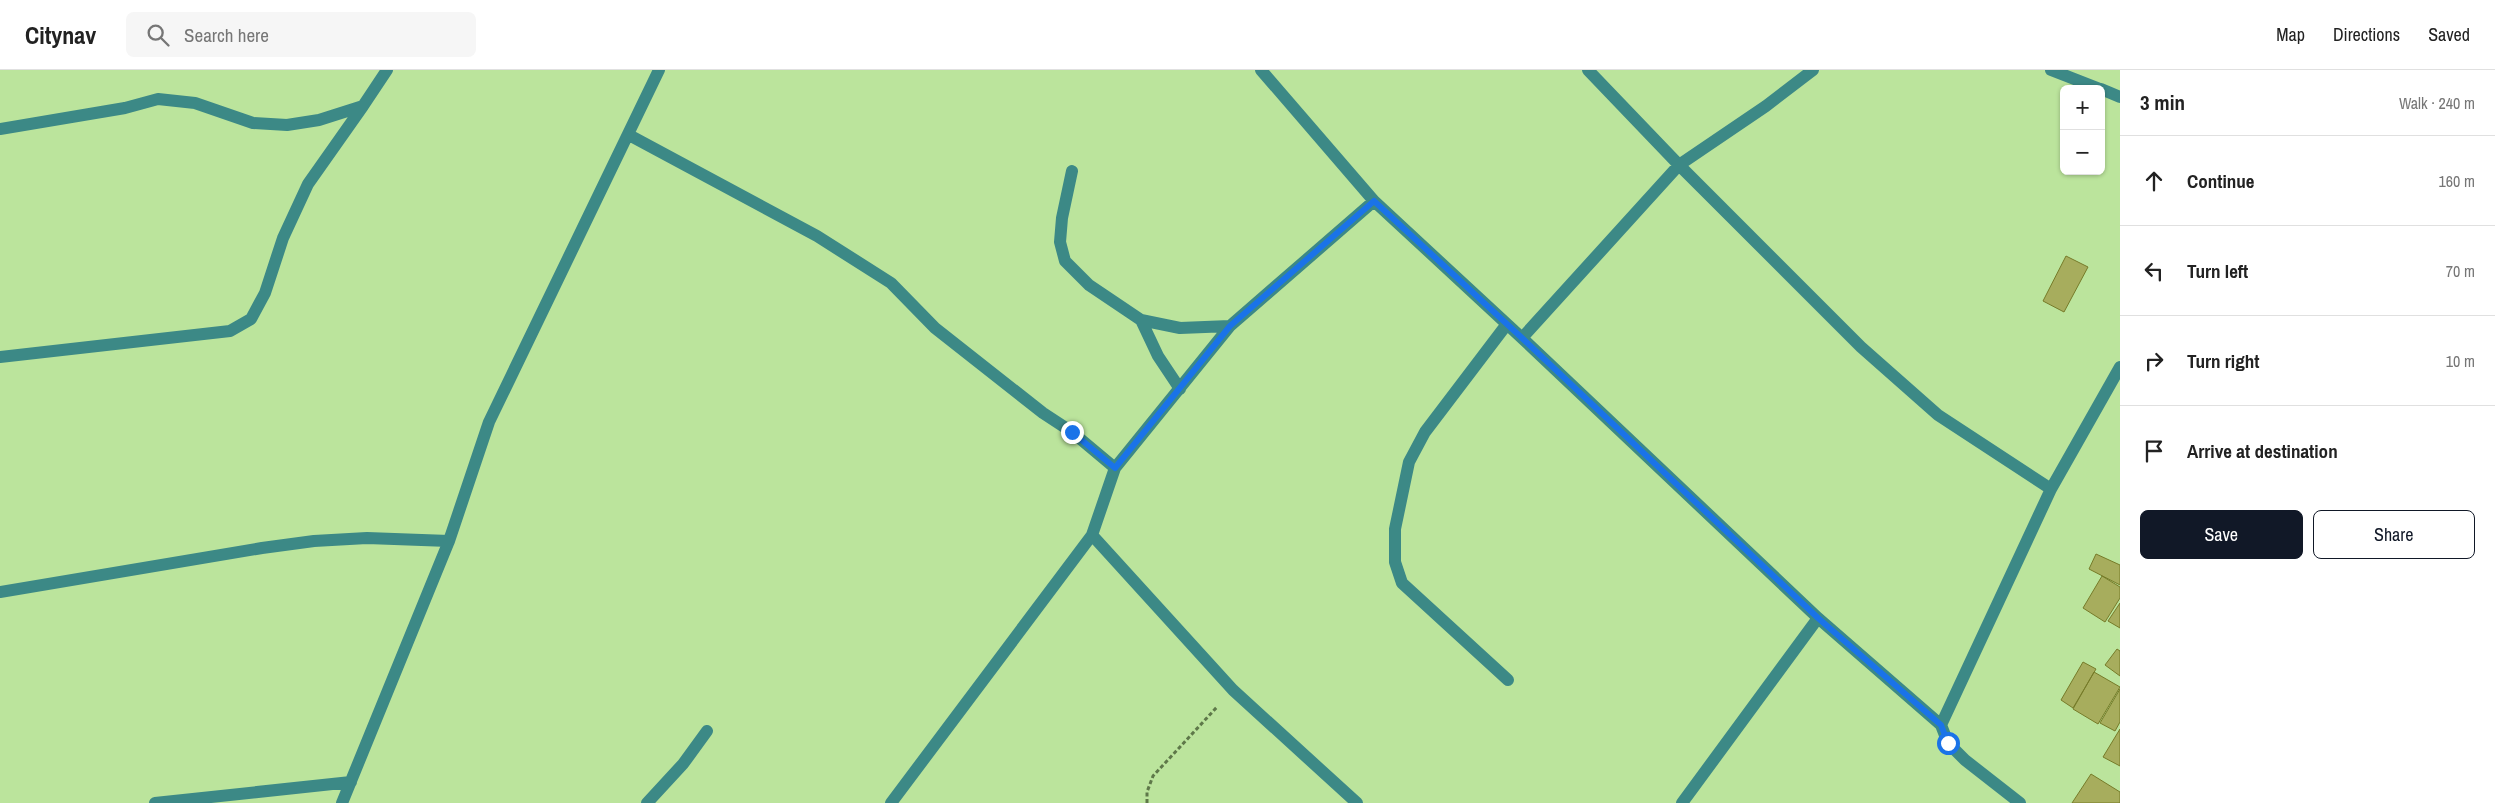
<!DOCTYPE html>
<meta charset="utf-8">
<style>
:root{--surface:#fff;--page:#f6f6f6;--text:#222;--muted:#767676;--line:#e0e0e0;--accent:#111827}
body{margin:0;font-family:"Archivo Narrow",sans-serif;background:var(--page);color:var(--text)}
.controls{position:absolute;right:15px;top:15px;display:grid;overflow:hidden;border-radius:8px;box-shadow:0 1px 4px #0004}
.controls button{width:45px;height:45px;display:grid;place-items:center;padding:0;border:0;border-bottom:1px solid var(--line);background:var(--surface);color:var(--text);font:25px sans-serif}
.stop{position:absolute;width:15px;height:15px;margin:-11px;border:4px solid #1a73e8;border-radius:50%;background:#fff}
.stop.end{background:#1a73e8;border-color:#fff;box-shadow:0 1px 5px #0008}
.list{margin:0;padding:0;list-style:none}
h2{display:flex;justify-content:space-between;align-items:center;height:65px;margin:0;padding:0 20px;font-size:21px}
h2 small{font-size:16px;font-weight:400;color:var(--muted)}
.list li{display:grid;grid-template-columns:32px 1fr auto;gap:15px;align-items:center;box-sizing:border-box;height:90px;padding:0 20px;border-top:1px solid var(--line)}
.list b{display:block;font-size:19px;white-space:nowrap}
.list em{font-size:16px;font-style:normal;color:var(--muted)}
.actions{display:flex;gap:10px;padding:15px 20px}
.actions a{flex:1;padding:11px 0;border:1px solid var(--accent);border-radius:8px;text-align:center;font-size:18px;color:var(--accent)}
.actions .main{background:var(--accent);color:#fff}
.icon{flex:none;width:28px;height:28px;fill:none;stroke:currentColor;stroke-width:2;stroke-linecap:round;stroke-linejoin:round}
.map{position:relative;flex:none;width:2120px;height:733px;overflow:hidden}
header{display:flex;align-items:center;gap:30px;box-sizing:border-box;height:70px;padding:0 25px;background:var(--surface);border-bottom:1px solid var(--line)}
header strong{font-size:24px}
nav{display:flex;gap:28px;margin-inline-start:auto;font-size:18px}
.search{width:350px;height:45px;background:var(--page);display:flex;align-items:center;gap:12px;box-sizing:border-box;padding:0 18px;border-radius:8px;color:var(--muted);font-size:19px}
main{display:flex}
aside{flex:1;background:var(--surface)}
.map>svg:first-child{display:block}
.building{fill:#a7ad5d;stroke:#767b29}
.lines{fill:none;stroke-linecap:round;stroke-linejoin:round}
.path{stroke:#5e7849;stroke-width:3;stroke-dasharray:4 2.5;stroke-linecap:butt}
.minor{stroke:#3c8986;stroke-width:12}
.route{stroke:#1a73e8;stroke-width:6}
</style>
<header>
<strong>Citynav</strong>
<div class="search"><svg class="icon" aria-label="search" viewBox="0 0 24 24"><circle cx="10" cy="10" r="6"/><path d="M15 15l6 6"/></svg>Search here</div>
<nav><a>Map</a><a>Directions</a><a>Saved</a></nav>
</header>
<main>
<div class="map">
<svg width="2120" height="733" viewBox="0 0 2120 733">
<rect width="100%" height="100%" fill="#bbe49c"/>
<!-- building -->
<path class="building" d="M2066,186L2088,197L2064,242L2043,231Z
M2096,484L2120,495V515L2089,499Z
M2102,506L2120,517V528L2105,552L2083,538Z
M2120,533V558L2108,551Z
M2117,579L2120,581V606L2105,595Z
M2083,592L2096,599L2073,638L2061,630Z
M2094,602L2120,617L2098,654L2073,639Z
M2120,619V652L2115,661L2100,653Z
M2120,659V696L2103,687Z
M2091,704L2120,722V733H2072Z"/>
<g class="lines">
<!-- path -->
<path class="path" d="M1147,733V722L1153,706L1217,637"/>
<!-- minor -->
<path class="minor" d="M1261,0L1374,131L1522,268L1818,548L1941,655L1948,673L1965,690L2020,733
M1588,0L1679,95L1861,277L1938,345L2051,419
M2051,0L2100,19
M2101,19L2120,27
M363,36L387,0
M0,59L125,38L158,29L195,33L253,53L287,55L319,50L363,36L308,114L283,168L265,223L251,249L230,261L0,287
M629,65L817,166L891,213L935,258L1043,343L1072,362L1115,398
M1072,101L1062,148L1060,172L1065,191L1089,215L1141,250L1180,258L1230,256
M1141,250L1158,286L1180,319
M1507,254L1425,362L1409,392L1395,459V492L1402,513L1508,610
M1522,268L1679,95L1766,36L1813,0
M1092,465L1233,620L1357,733
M0,522L262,478L314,471L367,468L449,471
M1941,655L2051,419L2120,297
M155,733L351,712
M342,733L449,471L489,352L659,0
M647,733L683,694L707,661
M891,733L1092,465L1115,398L1230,256L1374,131
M1682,733L1818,548"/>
</g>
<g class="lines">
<!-- route -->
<path class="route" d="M1072,362L1115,398L1230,256L1374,131L1522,268L1818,548L1941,655L1948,673"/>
</g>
</svg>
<div class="controls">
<button>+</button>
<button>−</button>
</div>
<div class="stop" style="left:1948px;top:673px"></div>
<div class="stop end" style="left:1072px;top:362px"></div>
</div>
<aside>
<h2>3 min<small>Walk · 240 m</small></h2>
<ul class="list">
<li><svg class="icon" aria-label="ahead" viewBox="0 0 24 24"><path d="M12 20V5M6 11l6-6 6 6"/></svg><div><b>Continue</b></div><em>160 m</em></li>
<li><svg class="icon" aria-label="left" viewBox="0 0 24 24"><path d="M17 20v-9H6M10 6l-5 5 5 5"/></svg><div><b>Turn left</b></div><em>70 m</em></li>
<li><svg class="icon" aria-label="right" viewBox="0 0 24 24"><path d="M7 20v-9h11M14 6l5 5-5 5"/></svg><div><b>Turn right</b></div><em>10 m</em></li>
<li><svg class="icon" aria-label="arrive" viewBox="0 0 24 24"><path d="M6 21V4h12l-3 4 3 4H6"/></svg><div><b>Arrive at destination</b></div></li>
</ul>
<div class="actions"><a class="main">Save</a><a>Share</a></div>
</aside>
</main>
